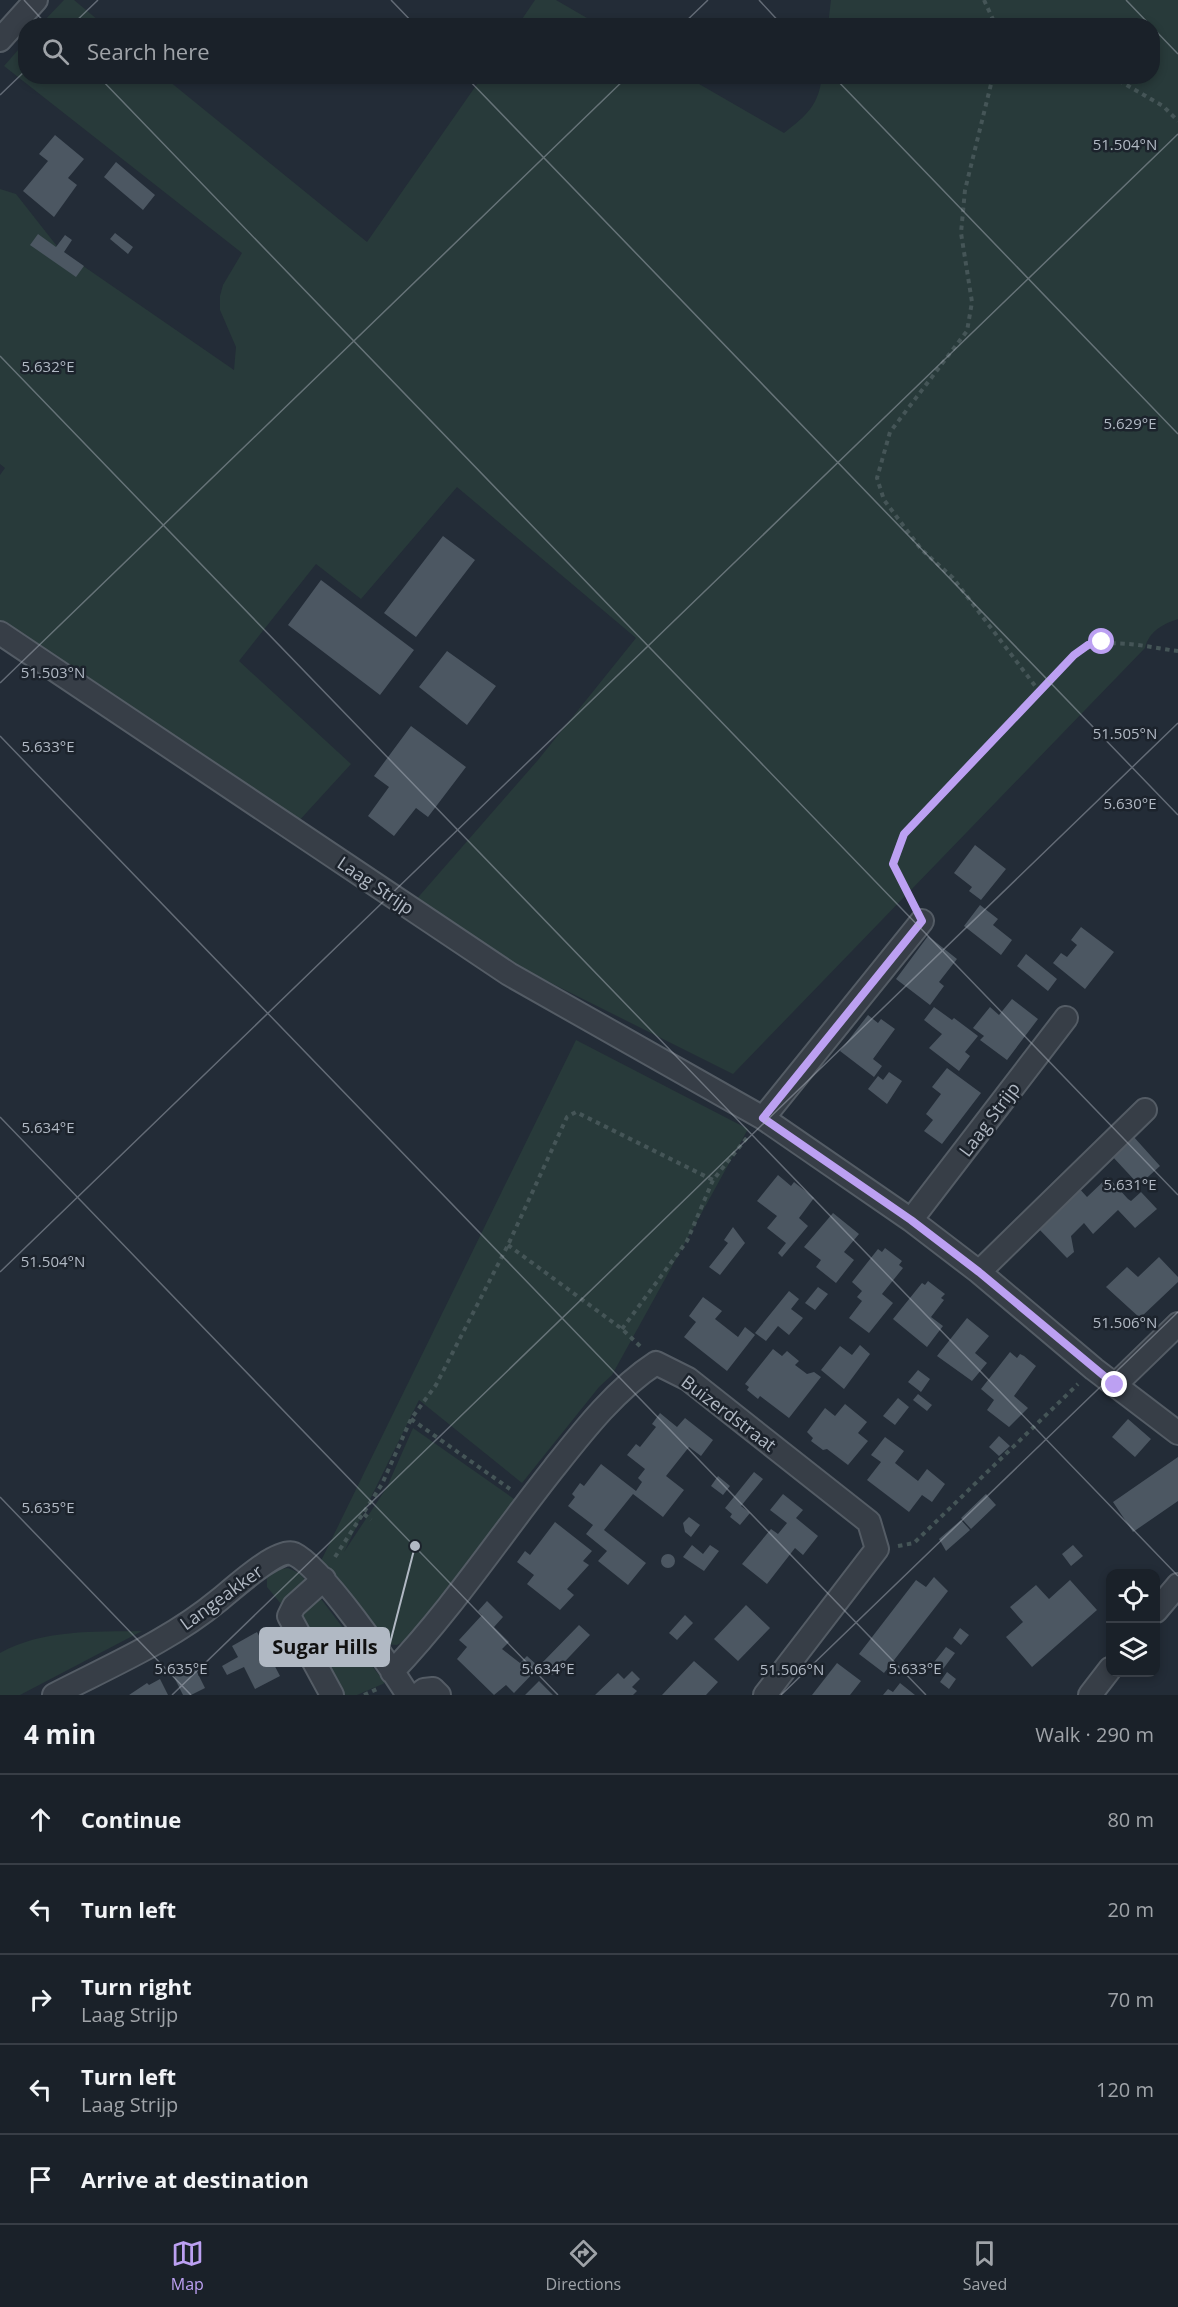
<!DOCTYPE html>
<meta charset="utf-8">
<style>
:root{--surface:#1a2129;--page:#232931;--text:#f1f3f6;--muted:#9fa3a8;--line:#383e46;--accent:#bca0f2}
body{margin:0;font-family:"Open Sans",sans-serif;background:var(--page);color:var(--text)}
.controls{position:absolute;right:18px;bottom:18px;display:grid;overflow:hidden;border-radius:12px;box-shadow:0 3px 9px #0003}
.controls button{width:54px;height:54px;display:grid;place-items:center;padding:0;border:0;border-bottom:2px solid var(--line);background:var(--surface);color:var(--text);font:30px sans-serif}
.stop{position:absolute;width:18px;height:18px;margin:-14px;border:4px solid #bca0f2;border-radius:50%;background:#fff}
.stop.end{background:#bca0f2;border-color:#fff;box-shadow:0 2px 6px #0008}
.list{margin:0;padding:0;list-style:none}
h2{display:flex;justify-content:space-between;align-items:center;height:78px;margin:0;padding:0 24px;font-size:26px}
h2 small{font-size:20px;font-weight:400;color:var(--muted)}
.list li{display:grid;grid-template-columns:39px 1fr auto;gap:18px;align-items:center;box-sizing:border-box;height:90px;padding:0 24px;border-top:2px solid var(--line)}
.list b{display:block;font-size:22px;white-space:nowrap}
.list p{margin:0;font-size:20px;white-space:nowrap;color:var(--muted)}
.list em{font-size:20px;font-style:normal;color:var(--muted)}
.icon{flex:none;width:33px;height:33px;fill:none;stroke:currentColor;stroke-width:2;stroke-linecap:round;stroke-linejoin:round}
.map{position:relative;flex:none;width:1178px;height:1695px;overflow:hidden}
.search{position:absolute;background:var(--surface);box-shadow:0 3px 9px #0003;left:18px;right:18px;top:18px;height:66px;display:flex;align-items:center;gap:15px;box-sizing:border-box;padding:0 21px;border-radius:24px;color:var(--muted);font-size:22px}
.sheet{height:528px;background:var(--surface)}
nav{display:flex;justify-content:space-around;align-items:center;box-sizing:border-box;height:84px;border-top:2px solid var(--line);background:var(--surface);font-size:16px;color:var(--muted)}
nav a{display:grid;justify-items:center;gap:3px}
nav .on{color:var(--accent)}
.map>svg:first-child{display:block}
.green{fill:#283a3a}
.building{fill:#4c5762}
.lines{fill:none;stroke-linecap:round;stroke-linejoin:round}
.street-casing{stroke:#545c65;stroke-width:26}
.path{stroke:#455557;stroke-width:4;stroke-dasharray:4.5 4.5;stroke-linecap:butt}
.street{stroke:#373e47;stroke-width:22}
.route{stroke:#bca0f2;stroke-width:8}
.ticks{fill:none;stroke:#b1b9c4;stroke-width:1.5;stroke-opacity:0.45}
.labels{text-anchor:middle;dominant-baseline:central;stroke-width:5;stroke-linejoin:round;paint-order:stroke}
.street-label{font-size:18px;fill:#b1b9c4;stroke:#1c232c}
.ticks-label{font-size:15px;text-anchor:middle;fill:#b1b9c4;stroke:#1c232c;stroke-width:5;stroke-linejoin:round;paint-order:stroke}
.leader{fill:none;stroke:#b1b9c4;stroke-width:2}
.callout-dot{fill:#b1b9c4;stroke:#1c232c;stroke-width:2}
.callout{fill:#b1b9c4;stroke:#b1b9c4;stroke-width:2}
.callout-label{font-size:20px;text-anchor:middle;font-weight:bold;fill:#111}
</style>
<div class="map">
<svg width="1178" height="1695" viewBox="0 0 1178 1695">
<rect width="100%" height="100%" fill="#232c37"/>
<!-- green -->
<path class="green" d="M64,0H74L104,25H40Z
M535,0H556L599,25H518Z
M831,0H1178V619C1163,624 1149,631 1145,648L733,1074L511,963L414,902L538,760L636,638L457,487L361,599L316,564L239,661L351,764L297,823L0,621V475L5,468L0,464V189L16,194L60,250L234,370L236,347L220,310V296L223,285L242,253L4,66L25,42L26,76L164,77L367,242L482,77H687L784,133C807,115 818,106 822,77L1152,76V26L828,25Z
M576,1040L748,1129L612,1375L599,1387L522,1483L419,1400L344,1552L387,1487L413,1428L517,1501L409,1638L397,1645L382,1644L319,1565Z
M288,1568L299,1573L307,1582L281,1604L267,1587V1578L280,1569Z
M318,1595L385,1683L357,1695H343L322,1652L301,1617L304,1606Z
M142,1631L20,1695H0V1653C43,1629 94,1632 142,1631Z"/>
<!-- building -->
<path class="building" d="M55,135L84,159L68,178L77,185L54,217L23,191L48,161L39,154Z
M116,162L155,195L143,210L104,177Z
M115,233L133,247L128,254L110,239Z
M38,234L56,247L65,235L72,240L64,252L84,266L76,277L30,245Z
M443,536L475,560L416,637L384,613Z
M321,580L414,650L380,695L288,625Z
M447,651L496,686L467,725L419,687Z
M411,726L466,767L428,817L416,808L394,836L368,816L389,787L374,776Z
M975,845L1006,869L981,900L969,891L972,887L954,873Z
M980,905L998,919L993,925L1012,940L1001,955L964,926Z
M1081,927L1114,952L1085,989L1053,963L1061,953L1067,957L1077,945L1071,940Z
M928,936L957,959L939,982L944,986L930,1005L896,979Z
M1026,954L1057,979L1048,991L1017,966Z
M1012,999L1038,1019L1007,1060L980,1040L984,1036L973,1028L990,1007L999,1015Z
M934,1007L952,1020L954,1018L978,1036L965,1052L970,1056L959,1071L929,1048L942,1034L924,1020Z
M868,1015L878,1023L881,1019L895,1029L873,1059L882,1066L874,1077L840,1051Z
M947,1068L981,1093L942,1144L924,1131L933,1120L926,1114L941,1094L932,1087Z
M889,1072L902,1081L887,1104L868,1089L878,1076L883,1080Z
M1133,1136L1160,1166L1139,1185L1112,1156Z
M778,1175L791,1186L794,1182L814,1198L799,1218L808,1226L782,1257L778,1253L786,1243L767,1228L777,1216L757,1201Z
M1108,1177L1128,1199L1131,1201L1141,1192L1157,1209L1135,1228L1118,1210L1093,1234L1084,1223L1071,1236L1074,1252L1067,1258L1036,1226L1078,1187L1087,1197Z
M833,1213L859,1234L844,1252L854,1260L836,1283L816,1267L821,1260L804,1247Z
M733,1227L745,1243L720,1275L709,1267L728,1243L724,1240Z
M885,1248L902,1261L899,1265L903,1268L882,1294L893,1303L869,1333L849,1318L862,1301L857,1297L862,1291L852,1282L878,1249L882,1252Z
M1159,1257L1178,1277V1282L1140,1318L1106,1287L1127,1267L1138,1277Z
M928,1281L945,1294L941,1298L944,1300L931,1317L943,1326L927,1347L893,1319L922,1283L925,1285Z
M818,1287L828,1294L815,1310L805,1303Z
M789,1291L799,1299L791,1309L803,1318L789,1335L778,1326L766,1341L755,1333Z
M703,1297L722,1311L715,1319L738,1337L745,1327L755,1335L727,1371L684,1337L696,1322L689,1316Z
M967,1318L989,1336L975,1353L987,1363L972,1381L937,1356Z
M860,1345L870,1354L844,1389L821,1370L840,1346L852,1355Z
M773,1349L782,1356L787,1351L799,1361L795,1365L807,1374L814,1372L821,1377L789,1418L760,1396L758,1399L747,1390L749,1387L745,1384Z
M1010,1352L1017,1358L1020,1354L1024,1356L1036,1366L1014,1396L1028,1408L1009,1427L987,1410L994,1400L981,1389Z
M918,1370L930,1379L921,1392L908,1382Z
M918,1394L932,1405L927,1411L913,1400Z
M898,1398L909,1407L895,1425L883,1416Z
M845,1404L867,1422L858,1433L868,1441L848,1465L827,1449L823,1450L811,1441L813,1438L807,1432L825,1408L835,1416Z
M660,1413L677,1427L685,1418L713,1440L701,1456L689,1447L666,1476L684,1490L663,1517L633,1494L604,1530L646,1563L628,1585L598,1561L607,1551L586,1534L593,1525L568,1506L575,1497L572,1494L580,1483L584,1486L601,1464L636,1491L642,1482L638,1478L645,1469L627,1455L636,1444L640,1447L656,1427L652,1424Z
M1128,1419L1151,1439L1135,1457L1112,1437Z
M999,1436L1010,1446L999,1456L989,1447Z
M885,1437L904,1451L895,1463L918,1481L927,1469L945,1484L932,1502L922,1495L909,1512L867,1480L881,1462L871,1455Z
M1178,1457V1501L1133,1532L1113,1502Z
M754,1472L763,1479L741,1506L750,1513L740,1525L730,1517L732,1514L725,1508Z
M718,1476L730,1486L723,1495L711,1486Z
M783,1494L803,1510L796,1518L818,1536L803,1555L795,1548L767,1584L742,1564L771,1529L778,1534L787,1523L770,1510Z
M986,1494L996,1505L971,1529L961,1518Z
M689,1517L700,1525L691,1537L685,1532L683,1523Z
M961,1520L970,1530L946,1551L939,1539Z
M555,1522L592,1551L583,1561L589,1565L567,1589L574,1595L560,1610L527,1584L534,1575L517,1562L525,1551L530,1555Z
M692,1545L703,1554L710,1545L719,1551L704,1571L683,1557Z
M1073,1545L1083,1556L1071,1566L1062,1554Z
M661 1561a7 7 0 1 1 14 0a7 7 0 1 1-14 0Z
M934,1577L948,1591L884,1673L859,1654L916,1580L926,1587Z
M1070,1580L1097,1610L1032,1667L1006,1637L1023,1622L1010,1607L1036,1585L1049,1599Z
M487,1601L503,1617L494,1627L509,1642L502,1649L520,1663L527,1656L539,1667L514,1693L506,1685L494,1695L457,1659L467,1647L459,1640L482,1615L478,1611Z
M746,1605L770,1628L738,1661L714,1639Z
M685,1615L693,1623L677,1640L669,1633Z
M579,1625L590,1635L552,1675L540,1665Z
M960,1628L969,1635L961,1645L953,1638Z
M257,1632L280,1676L255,1689L244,1667L227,1675L222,1666L238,1657L232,1646Z
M946,1647L955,1653L940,1673L931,1666Z
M694,1661L718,1682L706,1695H662Z
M837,1663L861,1681L850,1695H812Z
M194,1666L205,1688L191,1695H183L174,1677Z
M632,1671L640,1679L632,1687L637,1691L633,1695H595L618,1673L624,1679Z
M947,1672L956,1679L949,1689L940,1682Z
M160,1679L168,1695H129L147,1683L149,1685Z
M539,1681L553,1695H525Z
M900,1683L915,1695H883L888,1689L893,1692Z"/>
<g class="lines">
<!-- street casing -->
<g class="street-casing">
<path id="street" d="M0,40L36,0
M0,633L509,974L763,1118L911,1220L979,1272L1094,1369L1178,1433
M763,1118L922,921
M911,1220L1066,1018
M979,1272L1145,1110
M1115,1385L1178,1324
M324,1579L294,1606L289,1616L332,1695
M1156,1611L1178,1585
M392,1672C452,1609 500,1536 554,1468C584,1430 616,1389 656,1363L688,1379L869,1522L877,1549L765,1695
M54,1695C110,1666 171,1640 219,1600C233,1589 278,1547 294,1554C322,1567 389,1665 408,1695
M418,1695L424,1690L433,1689L439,1695
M1090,1695L1110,1669"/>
</g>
<!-- path -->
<path class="path" d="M984,0L996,26
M993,76L965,190L961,233L972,302L967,331L890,432L877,478L884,500L921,549L953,578L1039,691
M1111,76L1163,106L1178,121
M912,901L893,864L904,834L1074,655C1103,634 1144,647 1178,651
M508,1245L622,1329L641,1347
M622,1329L687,1241L713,1180L749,1135
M411,1419L510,1489
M364,1514L371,1520
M898,1546L914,1543L1078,1384
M335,1557L382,1484L411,1419L436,1385L508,1245L567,1117L576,1112L713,1180
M364,1695L377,1689"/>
<!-- street -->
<use href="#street" class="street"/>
</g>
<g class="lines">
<!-- route -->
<path class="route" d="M1102,642L1088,645L1074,655L904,834L893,864L922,921L763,1118L911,1220L979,1272L1115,1385"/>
</g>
<!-- ticks -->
<path class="ticks" d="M24,0L48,26M391,0L416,26M759,0L783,26M1126,0L1151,26M71,26L98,0M681,26L708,0M1152,27L1178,54M98,76L1178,1195M465,76L1178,815M833,76L1178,434M0,95L26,70M0,356L1178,1576M0,683L628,76M0,736L926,1695M0,1117L558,1695M0,1272L1178,134M0,1497L191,1695M172,1695L1178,723M781,1695L1178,1312"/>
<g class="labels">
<!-- street labels -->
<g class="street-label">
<text transform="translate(376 885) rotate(34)">Laag Strijp</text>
<text transform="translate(989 1119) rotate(-53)">Laag Strijp</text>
<text transform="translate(729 1413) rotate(37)">Buizerdstraat</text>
<text transform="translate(221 1597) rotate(-36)">Langeakker</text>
</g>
</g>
<g class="ticks-label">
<text x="1125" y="150">51.504°N</text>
<text x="48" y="372">5.632°E</text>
<text x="1130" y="429">5.629°E</text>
<text x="53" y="678">51.503°N</text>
<text x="1125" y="739">51.505°N</text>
<text x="48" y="752">5.633°E</text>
<text x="1130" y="809">5.630°E</text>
<text x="48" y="1133">5.634°E</text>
<text x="1130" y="1190">5.631°E</text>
<text x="53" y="1267">51.504°N</text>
<text x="1125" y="1328">51.506°N</text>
<text x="48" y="1513">5.635°E</text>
<text x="181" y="1674">5.635°E</text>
<text x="548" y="1674">5.634°E</text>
<text x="915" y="1674">5.633°E</text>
<text x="792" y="1675">51.506°N</text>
</g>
<!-- callouts -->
<path class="leader" d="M415 1546L389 1647"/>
<circle class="callout-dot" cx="415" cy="1546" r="6"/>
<rect class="callout" x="260" y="1628" width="129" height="38" rx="6"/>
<g class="callout-label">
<text x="325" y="1654">Sugar Hills</text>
</g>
</svg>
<div class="controls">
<button><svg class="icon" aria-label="locate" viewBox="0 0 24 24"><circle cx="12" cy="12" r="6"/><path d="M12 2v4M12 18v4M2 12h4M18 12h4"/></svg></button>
<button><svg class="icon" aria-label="layers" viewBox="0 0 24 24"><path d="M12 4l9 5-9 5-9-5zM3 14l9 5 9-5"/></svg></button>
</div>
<div class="stop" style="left:1102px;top:642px"></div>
<div class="stop end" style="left:1115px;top:1385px"></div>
<div class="search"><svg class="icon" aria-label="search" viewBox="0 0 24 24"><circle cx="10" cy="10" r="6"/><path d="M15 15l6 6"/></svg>Search here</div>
</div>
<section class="sheet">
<h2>4 min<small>Walk · 290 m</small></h2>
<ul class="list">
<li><svg class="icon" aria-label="ahead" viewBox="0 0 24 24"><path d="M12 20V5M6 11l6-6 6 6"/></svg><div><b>Continue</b></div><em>80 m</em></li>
<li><svg class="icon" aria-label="left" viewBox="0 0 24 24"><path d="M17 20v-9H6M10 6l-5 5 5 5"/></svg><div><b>Turn left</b></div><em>20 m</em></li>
<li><svg class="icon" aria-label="right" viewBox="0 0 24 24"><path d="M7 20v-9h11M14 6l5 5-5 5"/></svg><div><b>Turn right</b><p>Laag Strijp</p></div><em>70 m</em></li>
<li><svg class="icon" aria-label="left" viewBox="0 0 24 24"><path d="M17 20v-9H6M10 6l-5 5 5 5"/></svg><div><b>Turn left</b><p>Laag Strijp</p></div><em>120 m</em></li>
<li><svg class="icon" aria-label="arrive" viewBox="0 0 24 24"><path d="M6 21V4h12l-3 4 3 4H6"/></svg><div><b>Arrive at destination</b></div></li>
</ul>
</section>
<nav>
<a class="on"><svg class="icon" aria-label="map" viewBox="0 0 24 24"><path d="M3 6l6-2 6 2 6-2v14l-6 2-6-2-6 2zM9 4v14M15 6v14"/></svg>Map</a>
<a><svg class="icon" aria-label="directions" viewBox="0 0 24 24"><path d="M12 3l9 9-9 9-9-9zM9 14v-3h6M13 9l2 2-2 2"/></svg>Directions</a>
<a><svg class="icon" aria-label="saved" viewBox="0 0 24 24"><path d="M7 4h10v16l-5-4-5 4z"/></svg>Saved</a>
</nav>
